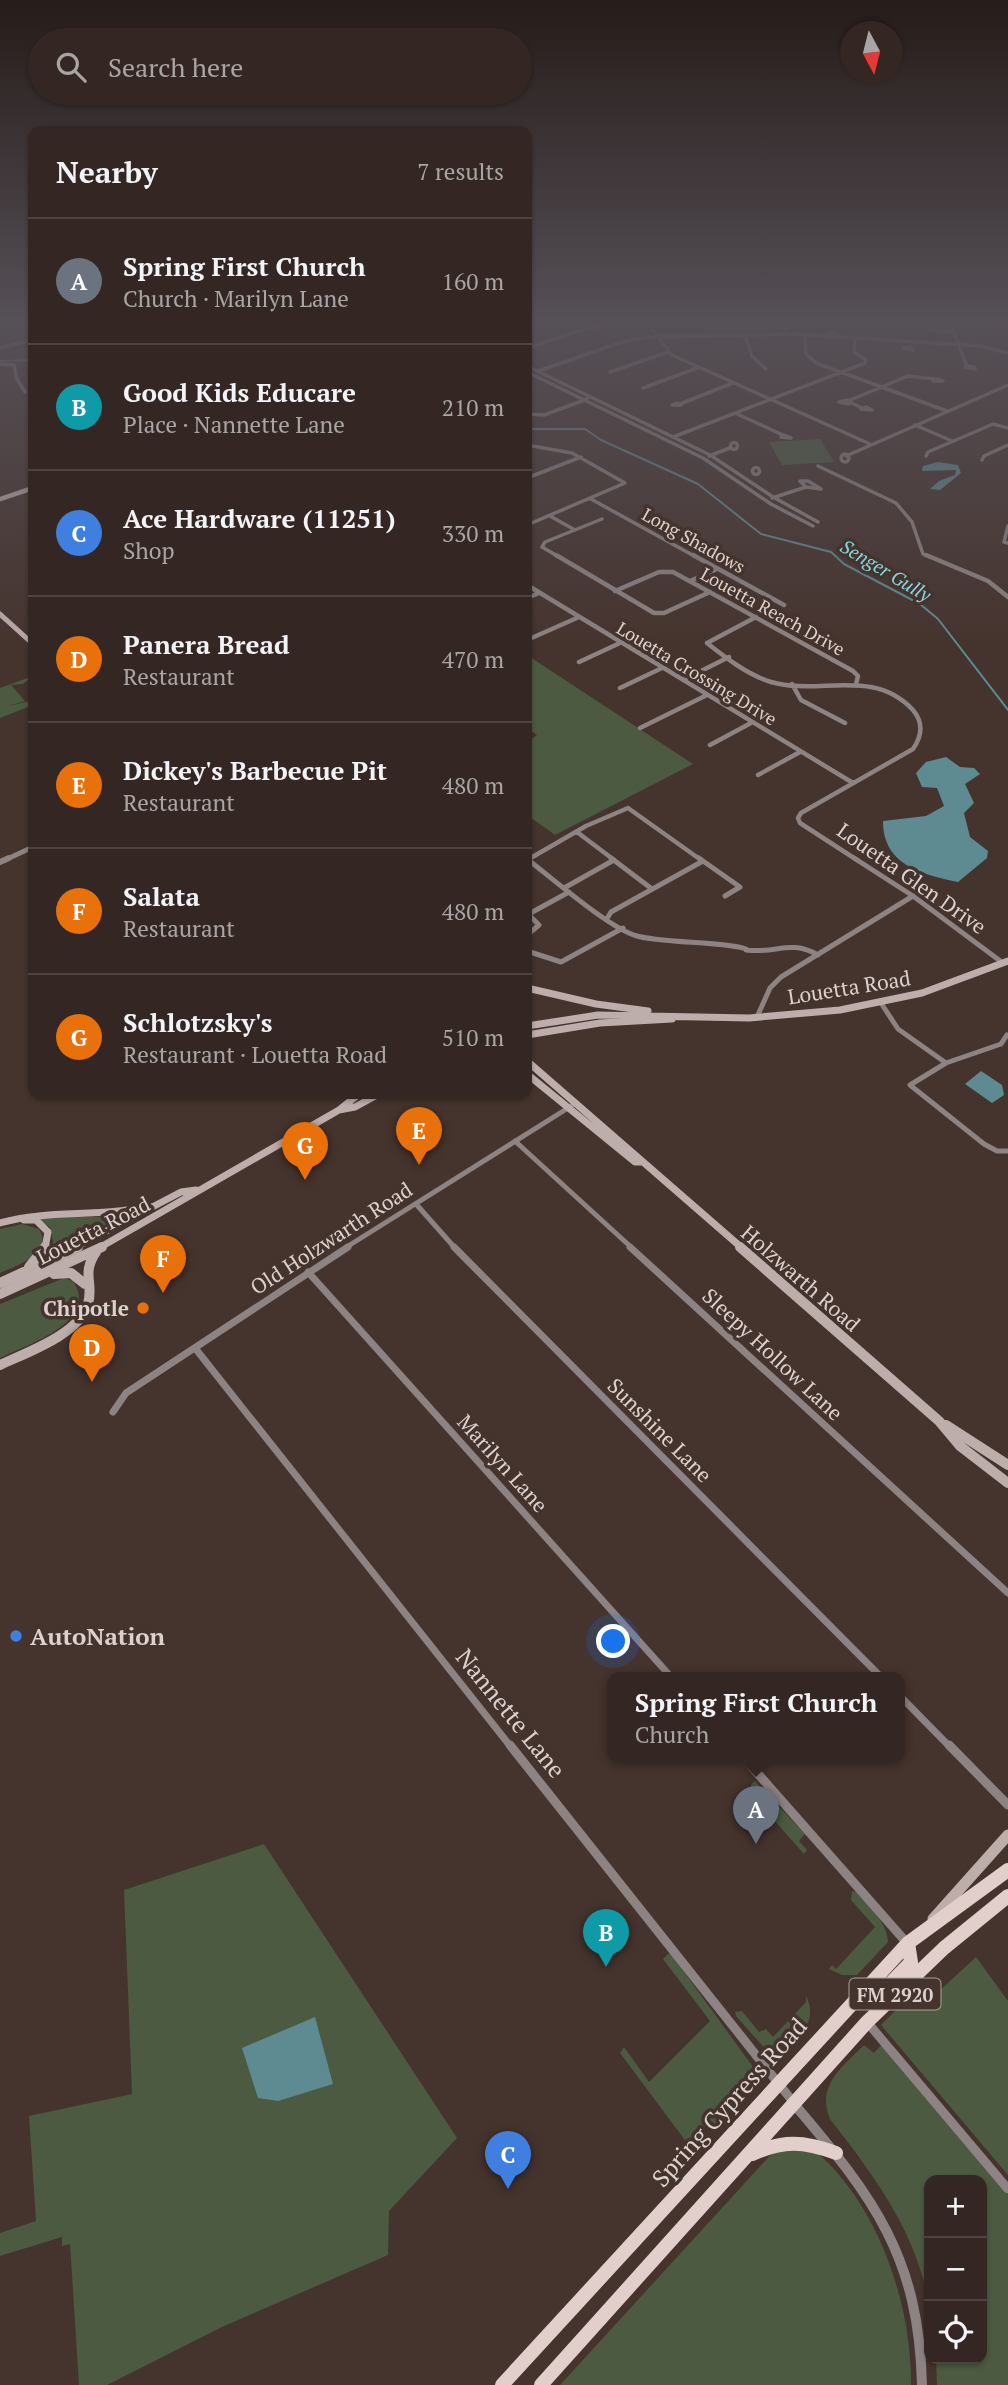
<!DOCTYPE html>
<meta charset="utf-8">
<style>
:root{--surface:#342622;--page:#3c2e2a;--text:#f1f3f6;--muted:#a9a5a5;--line:#4e4340;--accent:#fa87e8}
body{margin:0;font-family:"PT Serif",serif;background:var(--page);color:var(--text)}
.controls{position:absolute;right:21px;bottom:21px;display:grid;overflow:hidden;border-radius:14px;box-shadow:0 2px 5px #0004}
.controls button{width:63px;height:63px;display:grid;place-items:center;padding:0;border:0;border-bottom:2px solid var(--line);background:var(--surface);color:var(--text);font:35px sans-serif}
.compass{position:absolute;left:840px;top:21px;width:63px;height:63px;border-radius:50%;background:var(--surface);box-shadow:0 2px 5px #0004;rotate:173deg}
.you{position:absolute;left:614px;top:1642px;width:24px;height:24px;margin:-18px;border:5px solid #fff;border-radius:50%;background:#1a73e8;box-shadow:0 0 0 10px #1a73e833}
.badge{display:grid;place-items:center;width:46px;height:46px;border-radius:50%;background:var(--accent);color:#fff;font-size:23px;font-weight:700}
.pin{position:absolute;translate:-50% -58px;filter:drop-shadow(0 2px 4px #0008)}
.pin::after{content:'';position:absolute;top:37px;width:24px;height:21px;background:inherit;clip-path:polygon(0 0,100% 0,50% 100%)}
.popup{position:absolute;left:607px;top:1672px;width:298px;height:91px;box-sizing:border-box;display:grid;place-content:center;border-radius:14px;background:var(--surface);filter:drop-shadow(0 2px 5px #0005);font-size:23px;white-space:nowrap;color:var(--muted)}
.popup b{font-size:26px;color:var(--text)}
.popup::after{content:'';position:absolute;left:50%;top:100%;margin-left:-14px;border:14px solid transparent;border-top-color:var(--surface)}
.list{margin:0;padding:0;list-style:none}
h2{display:flex;justify-content:space-between;align-items:center;height:91px;margin:0;padding:0 28px;font-size:30px}
h2 small{font-size:23px;font-weight:400;color:var(--muted)}
.list li{display:grid;grid-template-columns:46px 1fr auto;gap:21px;align-items:center;box-sizing:border-box;height:126px;padding:0 28px;border-top:2px solid var(--line)}
.list b{display:block;font-size:26px;white-space:nowrap}
.list p{margin:0;font-size:23px;white-space:nowrap;color:var(--muted)}
.list em{font-size:23px;font-style:normal;color:var(--muted)}
.icon{flex:none;width:38px;height:38px;fill:none;stroke:currentColor;stroke-width:2;stroke-linecap:round;stroke-linejoin:round}
.map{position:relative;flex:none;width:1008px;height:2385px;overflow:hidden}
.search{position:absolute;background:var(--surface);box-shadow:0 2px 5px #0004;left:28px;top:28px;width:504px;height:77px;display:flex;align-items:center;gap:18px;box-sizing:border-box;padding:0 24px;border-radius:38px;color:var(--muted);font-size:26px}
.panel{position:absolute;background:var(--surface);box-shadow:0 2px 5px #0004;left:28px;top:126px;width:504px;height:973px;border-radius:14px}
.map>svg:first-child{display:block}
.green{fill:#4b5a40}
.water{fill:#5e8b92}
.lines{fill:none;stroke-linecap:round;stroke-linejoin:round}
.stream{stroke:#5e8b92;stroke-width:2}
.minor-far4{stroke:#8d8382;stroke-width:3.5}
.minor-far3{stroke:#8d8382;stroke-width:4.5}
.minor-far2{stroke:#8d8382;stroke-width:5}
.minor-far1{stroke:#8d8382;stroke-width:7}
.minor{stroke:#8d8382;stroke-width:9}
.tertiary-far2{stroke:#8d8382;stroke-width:5}
.tertiary-far1{stroke:#8d8382;stroke-width:6}
.tertiary{stroke:#8d8382;stroke-width:10}
.secondary-far4{stroke:#bdadab;stroke-width:4.5}
.secondary-far3{stroke:#bdadab;stroke-width:5}
.secondary-far2{stroke:#bdadab;stroke-width:7}
.secondary-far1{stroke:#bdadab;stroke-width:10}
.secondary{stroke:#bdadab;stroke-width:11}
.primary{stroke:#e2cecb;stroke-width:14}
.food-dot{fill:#e8710a;stroke:#45332d;stroke-width:2.5}
.shop-dot{fill:#3f7fe0;stroke:#45332d;stroke-width:2.5}
.labels{text-anchor:middle;dominant-baseline:central;stroke-width:7;stroke-linejoin:round;paint-order:stroke}
.far-street-label{font-size:18px;fill:#ddd1cd;stroke:#45332d}
.far-water-label{font-size:19px;font-style:italic;fill:#85d6e2;stroke:#45332d}
.shield{fill:#45332d;stroke:#afa29d;stroke-width:2}
.shield-label{font-size:19px;font-weight:bold;fill:#ddd1cd}
.street-label{font-size:21px;fill:#ddd1cd;stroke:#45332d}
.poi-label{font-size:21px;font-weight:bold;fill:#ddd1cd;stroke:#45332d;text-anchor:end}
.near-poi-label{font-size:24px;font-weight:bold;fill:#ddd1cd;stroke:#45332d;text-anchor:start}
.near-street-label{font-size:24px;fill:#ddd1cd;stroke:#45332d}
</style>
<div class="map">
<svg width="1008" height="2385" viewBox="0 0 1008 2385">
<rect width="100%" height="100%" fill="#45332d"/>
<!-- green -->
<path class="green" d="M643,320H759L769,333L664,335Z
M820,439L834,462L782,465L769,442Z
M527,655L693,764L555,835L527,815V742L537,735L527,728Z
M33,676L23,684L11,685L25,701L8,706L30,701L28,705H33L0,718V688Z
M131,1212L48,1254L53,1242L50,1227L33,1217H97Z
M22,1224L39,1229C54,1254 17,1265 0,1273V1229Z
M64,1278L73,1281C100,1322 28,1344 0,1358V1304Z
M755,1781L805,1834L799,1841L807,1850L804,1854L751,1794V1785Z
M264,1844L457,2138L389,2211L388,2255L222,2327L107,2385H79L70,2244L62,2246V2237L0,2256V2233L36,2221L29,2116L132,2094L124,1890Z
M852,1891L856,1892C869,1906 887,1922 888,1942L857,1975H842L829,1969L832,1965L836,1969L875,1927L851,1900Z
M668,1954H671L756,2071L754,2088L713,2129L707,2125L700,2134L704,2140L693,2151L620,2053L624,2047L649,2082L710,2021L663,1959Z
M976,1957L1008,2001V2175L881,2025L913,1993L922,2000L923,2006Z
M806,1996C819,2022 799,2036 782,2054L767,2051L736,2016L735,2012L742,2011L759,2032L766,2029L773,2037L806,2002Z
M882,2044L1008,2195V2385H937L936,2359H982V2180H929V2304C916,2231 874,2176 830,2119C816,2086 842,2067 864,2045L874,2053Z
M808,2145C876,2197 912,2302 911,2385H560L776,2149Z"/>
<!-- water -->
<path class="water" d="M938,462L958,465L961,473L940,490L930,489L939,481L955,475L956,470L922,471L923,466Z
M946,757L960,767L974,768L980,774L965,784L974,803L964,813L970,837L988,851L987,858L958,882C921,874 883,865 883,821L926,816L944,806L937,788L922,787L916,773L926,762Z
M981,1071L1002,1085L1004,1095L992,1103L965,1084Z
M315,2017L333,2084L278,2101L258,2098L242,2048Z"/>
<g class="lines">
<!-- stream -->
<path class="stream" d="M0,361L33,360
M527,429H585L601,440L698,484L761,534L831,552L844,564L920,604L938,619L1008,710"/>
<!-- minor-far4 -->
<path class="minor-far4" d="M624,320H631
M640,320L652,328L672,355L870,444
M527,324L539,320
M594,324L598,327L589,326Z
M1002,325L1008,327
M783,326L786,329L777,328Z
M930,330L953,331L954,333Z
M954,333L967,366
M745,335L752,356L766,369
M805,335L806,354L816,363L947,411
M827,337L828,333L834,332L837,338
M911,347L913,350L903,348Z
M0,348L33,340
M527,348L590,327
M0,364L14,365L17,379L25,392
M527,366L710,455L773,497L818,522
M970,366L974,367L975,369L965,367Z
M538,371L625,341L649,337L795,334L981,346L1008,353
M527,372L703,458L771,504L813,526
M610,372L668,352
M938,379L943,381H933Z
M643,388L697,368
M848,400L839,402L849,404
M677,403L681,405H672Z
M680,404L733,383
M866,407L872,410L861,409Z
M862,408L848,401L908,376L934,379
M735,413L783,435
M527,414L544,415L587,399
M915,425L952,441
M783,435L791,438L781,437Z
M673,437L865,363L866,360L854,352L855,340
M730.5 446a3.5 3.5 0 1 1 7 0a3.5 3.5 0 1 1-7 0Z
M527,445L572,453L625,483L527,525
M841 458a4 4 0 1 1 8 0a4 4 0 1 1-8 0Z
M709,456L730,448
M846,456L1008,385
M926,456L928,452L993,424L1008,428
M982,460L984,456L1008,445
M818,466L896,503L912,522L923,554L930,557
M752.5 471a3.5 3.5 0 1 1 7 0a3.5 3.5 0 1 1-7 0Z
M527,478L581,457
M800,481H808L821,489L806,487Z
M772,498L806,487
M591,499L696,557
M550,516L575,530
M1008,526L1004,542L1008,543
M559,557L542,547L545,542L602,519"/>
<!-- minor-far3 -->
<path class="minor-far3" d="M556,555L654,613H664L710,592
M693,555L784,605
M926,555L988,581L1008,597
M690,581L715,570
M527,585L853,783
M615,591L659,572H673L853,671L858,676L856,684
M527,598L539,593
M756,617L707,643C726,658 748,675 771,682C820,696 873,667 913,710C924,723 922,736 913,749L801,813L798,818L800,823L857,860
M527,640L579,617
M579,662L620,643
M683,680L729,657
M792,684L801,700L845,723
M620,688L662,668
M640,728L707,695
M710,745L751,723
M758,775L800,752
M577,832L614,860
M529,859L586,826L628,808L701,860"/>
<!-- minor-far2 -->
<path class="minor-far2" d="M611,858L652,889
M854,858L913,896L1003,963
M527,859C552,878 610,929 637,936C659,943 736,942 748,950
M703,861L740,887L725,896
M564,888L614,860
M527,913L539,925L527,935
M527,915L569,892
M608,917L611,912L703,861L699,858
M746,950C777,954 790,939 818,955
M527,951L561,962L623,928
M881,1003L898,1029L946,1063
M757,1017L770,988L781,977L913,896
M1007,1035L1001,1044L946,1063L910,1085L984,1144L997,1151H1008
M515,1141L632,1248
M416,1204L455,1248
M345,1248L576,1103"/>
<!-- minor-far1 -->
<path class="minor-far1" d="M454,1247L882,1678
M630,1247L1008,1593
M308,1272L672,1678
M195,1348L511,1747
M113,1412L126,1393L348,1247
M900,1696L950,1747"/>
<!-- minor -->
<path class="minor" d="M510,1745L794,2103
M949,1745L1008,1805
M744,1758L907,1943
M867,2022L1008,2189"/>
<!-- tertiary-far2 -->
<path class="tertiary-far2" d="M5,860L33,847"/>
<!-- tertiary-far1 -->
<path class="tertiary-far1" d="M0,862L9,858"/>
<!-- tertiary -->
<path class="tertiary" d="M794,2104C874,2198 919,2257 922,2385"/>
<!-- secondary-far4 -->
<path class="secondary-far4" d="M0,499L33,488"/>
<!-- secondary-far3 -->
<path class="secondary-far3" d="M0,614L33,644"/>
<!-- secondary-far2 -->
<path class="secondary-far2" d="M527,988L596,1004L648,1011
M527,1026L598,1015L749,1018L840,1010L922,993L1008,961
M527,1035L600,1023L672,1019
M527,1061L742,1248
M527,1074L635,1162H641
M339,1110L359,1094
M24,1220H36L48,1232L45,1248
M0,1223C49,1209 100,1218 149,1206
M74,1248L181,1192L196,1190
M99,1248L339,1110L355,1107L379,1094"/>
<!-- secondary-far1 -->
<path class="secondary-far1" d="M740,1247L939,1421L960,1446L1008,1483
M29,1267L45,1247
M54,1274L71,1273L85,1284
M0,1283L78,1247
M0,1294L102,1247
M0,1365C25,1353 80,1334 88,1304C94,1283 81,1274 96,1252
M946,1425L1008,1465"/>
<!-- secondary -->
<path class="secondary" d="M933,1919L1008,1835"/>
<!-- primary -->
<path class="primary" d="M881,2008L883,1991L911,1962L908,1943
M752,2154C783,2140 804,2141 836,2153
M502,2385L908,1943L1008,1870
M541,2385L867,2022L944,1948L1008,1896"/>
</g>
<!-- sky -->
<linearGradient id="sky" x2="0" y2="1"><stop stop-color="#261c19"/><stop offset="0.49" stop-color="#565057"/><stop offset="1" stop-color="#565057" stop-opacity="0"/></linearGradient>
<rect width="1008" height="653" fill="url(#sky)"/>
<!-- markers -->
<circle class="food-dot" cx="143" cy="1308" r="7"/>
<circle class="shop-dot" cx="16" cy="1636" r="7"/>
<g class="labels">
<!-- far-street labels -->
<g class="far-street-label">
<text transform="translate(694 540) rotate(29)">Long Shadows</text>
<text transform="translate(773 611) rotate(29)">Louetta Reach Drive</text>
<text transform="translate(697 673) rotate(31)">Louetta Crossing Drive</text>
</g>
<!-- far-water labels -->
<g class="far-water-label">
<text transform="translate(886 570) rotate(31)">Senger Gully</text>
</g>
<!-- shield labels -->
<rect class="shield" x="849.5" y="1978.5" width="91" height="31" rx="5"/>
<g class="shield-label">
<text x="895" y="1994">FM 2920</text>
</g>
<!-- street labels -->
<g class="street-label">
<text transform="translate(912 878) rotate(35)">Louetta Glen Drive</text>
<text transform="translate(849 987) rotate(-9)">Louetta Road</text>
<text transform="translate(93 1230) rotate(-27)">Louetta Road</text>
<text transform="translate(331 1238) rotate(-33)">Old Holzwarth Road</text>
<text transform="translate(801 1278) rotate(41)">Holzwarth Road</text>
<text transform="translate(773 1354) rotate(43)">Sleepy Hollow Lane</text>
<text transform="translate(660 1430) rotate(45)">Sunshine Lane</text>
<text transform="translate(503 1463) rotate(48)">Marilyn Lane</text>
</g>
<!-- poi labels -->
<g class="poi-label">
<text x="129" y="1308">Chipotle</text>
</g>
<!-- near-poi labels -->
<g class="near-poi-label">
<text x="30" y="1636">AutoNation</text>
</g>
<!-- near-street labels -->
<g class="near-street-label">
<text transform="translate(511 1713) rotate(51)">Nannette Lane</text>
<text transform="translate(729 2102) rotate(-48)">Spring Cypress Road</text>
</g>
</g>
</svg>
<div class="controls">
<button>+</button>
<button>−</button>
<button><svg class="icon" aria-label="locate" viewBox="0 0 24 24"><circle cx="12" cy="12" r="6"/><path d="M12 2v4M12 18v4M2 12h4M18 12h4"/></svg></button>
</div>
<svg class="compass" viewBox="-18 -18 36 36"><path d="M0-13l5 13h-10z" fill="#e53935"/><path d="M0 13l5-13h-10z" fill="#a9a5a5"/></svg>
<div class="you"></div>
<div class="pin badge" style="left:756px;top:1844px;background:#6b7280">A</div>
<div class="popup"><b>Spring First Church</b>Church</div>
<div class="pin badge" style="left:606px;top:1967px;background:#0f9aa8">B</div>
<div class="pin badge" style="left:508px;top:2189px;background:#3f7fe0">C</div>
<div class="pin badge" style="left:92px;top:1382px;background:#e8710a">D</div>
<div class="pin badge" style="left:419px;top:1165px;background:#e8710a">E</div>
<div class="pin badge" style="left:163px;top:1293px;background:#e8710a">F</div>
<div class="pin badge" style="left:305px;top:1180px;background:#e8710a">G</div>
<div class="search"><svg class="icon" aria-label="search" viewBox="0 0 24 24"><circle cx="10" cy="10" r="6"/><path d="M15 15l6 6"/></svg>Search here</div>
<section class="panel">
<h2>Nearby<small>7 results</small></h2>
<ul class="list">
<li><span class="badge" style="background:#6b7280">A</span><div><b>Spring First Church</b><p>Church · Marilyn Lane</p></div><em>160 m</em></li>
<li><span class="badge" style="background:#0f9aa8">B</span><div><b>Good Kids Educare</b><p>Place · Nannette Lane</p></div><em>210 m</em></li>
<li><span class="badge" style="background:#3f7fe0">C</span><div><b>Ace Hardware (11251)</b><p>Shop</p></div><em>330 m</em></li>
<li><span class="badge" style="background:#e8710a">D</span><div><b>Panera Bread</b><p>Restaurant</p></div><em>470 m</em></li>
<li><span class="badge" style="background:#e8710a">E</span><div><b>Dickey's Barbecue Pit</b><p>Restaurant</p></div><em>480 m</em></li>
<li><span class="badge" style="background:#e8710a">F</span><div><b>Salata</b><p>Restaurant</p></div><em>480 m</em></li>
<li><span class="badge" style="background:#e8710a">G</span><div><b>Schlotzsky's</b><p>Restaurant · Louetta Road</p></div><em>510 m</em></li>
</ul>
</section>
</div>
